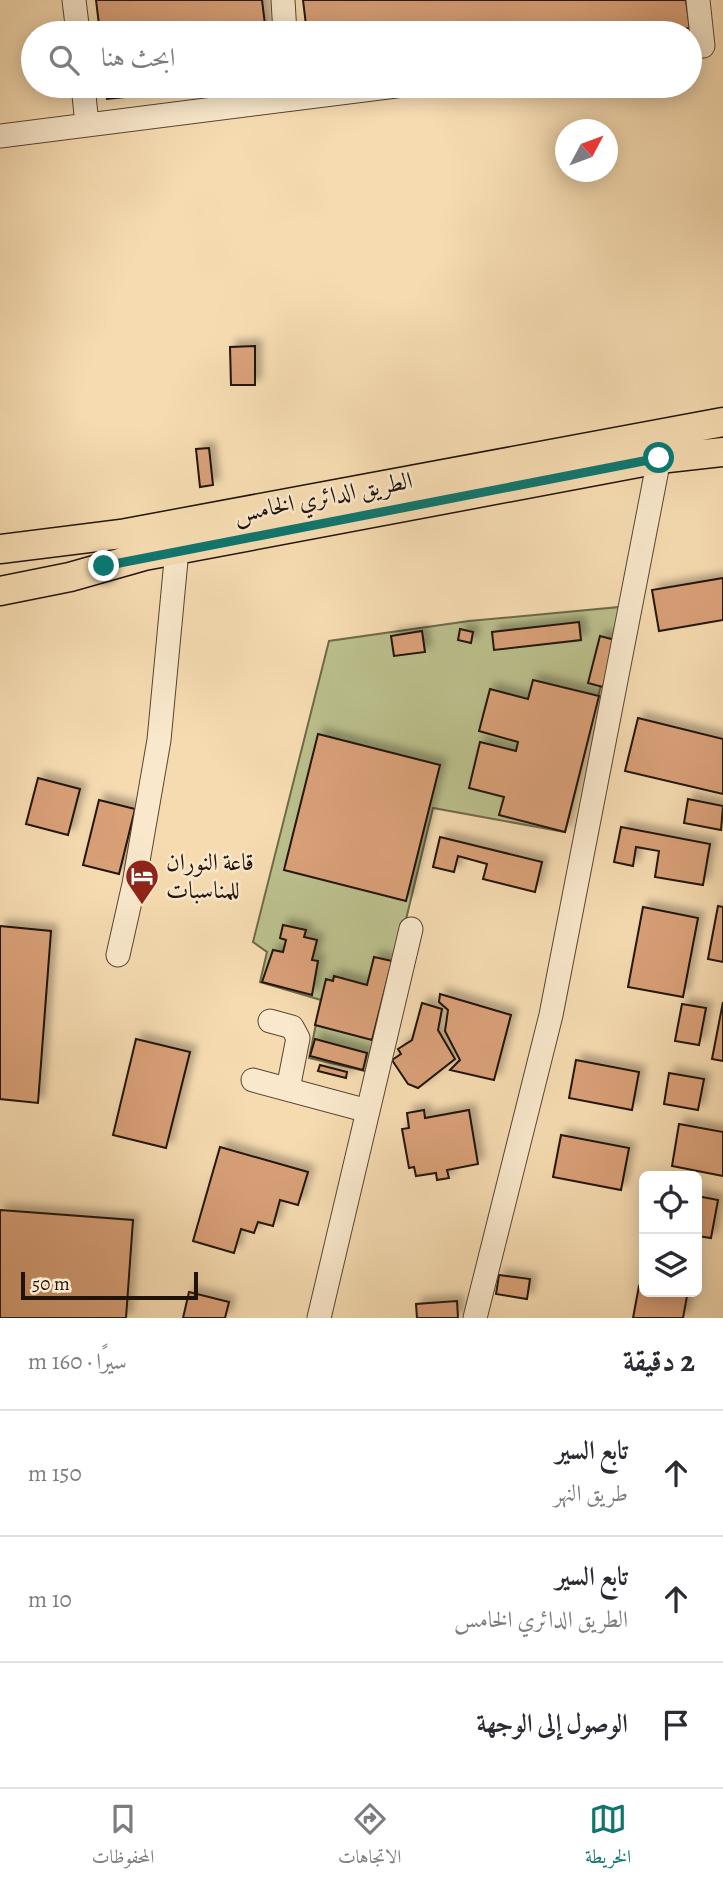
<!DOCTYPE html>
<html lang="ar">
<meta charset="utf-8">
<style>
:root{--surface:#fff;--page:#f7f7f7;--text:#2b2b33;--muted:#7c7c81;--line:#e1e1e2;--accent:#0f766e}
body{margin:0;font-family:Alegreya,Amiri,serif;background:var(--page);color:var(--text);direction:rtl}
.controls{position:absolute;right:21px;bottom:21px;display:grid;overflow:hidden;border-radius:10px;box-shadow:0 4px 18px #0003}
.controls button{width:63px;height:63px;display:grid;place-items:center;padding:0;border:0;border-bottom:2px solid var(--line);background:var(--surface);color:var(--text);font:35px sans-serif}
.compass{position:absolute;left:555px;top:119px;width:63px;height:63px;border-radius:50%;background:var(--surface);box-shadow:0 4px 18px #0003;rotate:49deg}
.scale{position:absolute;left:21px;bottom:18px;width:177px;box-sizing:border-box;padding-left:7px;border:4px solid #221309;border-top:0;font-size:19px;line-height:24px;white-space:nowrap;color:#221309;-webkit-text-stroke:5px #f9e8cc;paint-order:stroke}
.stop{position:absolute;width:21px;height:21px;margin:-16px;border:5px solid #0f766e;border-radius:50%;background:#fff}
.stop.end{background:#0f766e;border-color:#fff;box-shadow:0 2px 7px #0008}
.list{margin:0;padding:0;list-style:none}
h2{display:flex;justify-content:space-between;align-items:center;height:91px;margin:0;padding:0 28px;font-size:30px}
h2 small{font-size:23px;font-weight:400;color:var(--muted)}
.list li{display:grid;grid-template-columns:46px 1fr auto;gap:21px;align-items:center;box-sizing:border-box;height:126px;padding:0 28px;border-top:2px solid var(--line)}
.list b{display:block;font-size:26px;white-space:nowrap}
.list p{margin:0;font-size:23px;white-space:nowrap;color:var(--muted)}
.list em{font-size:23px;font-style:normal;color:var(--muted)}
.icon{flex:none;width:38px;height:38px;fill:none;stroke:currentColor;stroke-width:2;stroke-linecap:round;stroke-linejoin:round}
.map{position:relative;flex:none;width:723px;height:1318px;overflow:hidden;direction:ltr}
.search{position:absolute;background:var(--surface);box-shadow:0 4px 18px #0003;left:21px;right:21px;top:21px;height:77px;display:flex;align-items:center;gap:18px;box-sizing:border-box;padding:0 24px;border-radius:38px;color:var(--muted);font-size:26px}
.sheet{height:469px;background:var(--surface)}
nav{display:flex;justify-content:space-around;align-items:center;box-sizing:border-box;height:98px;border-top:2px solid var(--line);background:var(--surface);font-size:19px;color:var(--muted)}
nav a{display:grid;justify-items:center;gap:4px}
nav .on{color:var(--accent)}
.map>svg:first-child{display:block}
.green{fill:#bbc08d;stroke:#6e6a4b;stroke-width:2}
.building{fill:#d9a078;stroke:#221309;stroke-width:2;filter:url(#shadow)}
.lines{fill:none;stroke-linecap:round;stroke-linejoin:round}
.minor-casing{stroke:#574533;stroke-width:25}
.major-casing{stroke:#221309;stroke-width:31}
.minor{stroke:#f9e8cc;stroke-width:23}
.major{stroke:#f6dbb1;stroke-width:28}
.route{stroke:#0f766e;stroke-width:9}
.labels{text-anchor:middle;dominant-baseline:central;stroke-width:5;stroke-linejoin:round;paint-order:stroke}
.street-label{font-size:24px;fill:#221309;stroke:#f9e8cc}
.poi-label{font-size:24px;fill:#221309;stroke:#f9e8cc;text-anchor:start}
</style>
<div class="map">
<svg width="723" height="1318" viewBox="0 0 723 1318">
<defs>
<filter id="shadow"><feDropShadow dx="6" dy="-6" stdDeviation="3.5" flood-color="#0004"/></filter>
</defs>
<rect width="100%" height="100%" fill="#f6dbb1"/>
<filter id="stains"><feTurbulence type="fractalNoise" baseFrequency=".00286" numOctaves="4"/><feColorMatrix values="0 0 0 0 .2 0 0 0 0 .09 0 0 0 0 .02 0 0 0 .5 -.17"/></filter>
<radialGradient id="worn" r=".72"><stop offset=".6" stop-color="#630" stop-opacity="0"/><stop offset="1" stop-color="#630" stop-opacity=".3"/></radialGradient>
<!-- green -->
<path class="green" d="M620,607L565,832L433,808L369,1072L309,1058L321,1000L260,982L267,952L253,942L329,641L469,621Z"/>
<!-- building -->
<path class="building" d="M96,0H262L266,33H100Z
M303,0H686L690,28L650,33H307Z
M106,86H230L107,99Z
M255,346V385H231L230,347Z
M209,448L213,485L200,487L196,449Z
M723,578V620L659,631L652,590Z
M579,622L581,640L494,650L492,632Z
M460,629L473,632L471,643L458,640Z
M422,631L425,652L394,656L391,636Z
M600,636L615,640L603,687L588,683Z
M533,680L599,696L565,832L499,815L504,797L469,788L480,742L516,751L518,742L479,731L490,689L528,699Z
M638,718L723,739V794L625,771Z
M318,734L440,765L406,901L284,870Z
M38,778L80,789L68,835L26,824Z
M688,799L723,806L721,830L684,823Z
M99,800L135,809L119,874L83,865Z
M621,827L710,844L703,885L655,877L659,851L636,847L633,866L614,862Z
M440,837L542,862L535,892L483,879L487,864L458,856L454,872L433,867Z
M718,906L723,907V962L708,959Z
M643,907L698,918L683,997L628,987Z
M283,925L306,930L304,937L317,940L312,960L318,961L312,995L262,982L273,950L283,952L286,940L280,938Z
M0,926L51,931L38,1103L0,1099Z
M374,957L392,961L372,1040L315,1025L326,979L333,981L334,976L367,985Z
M440,994L511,1015L494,1080L450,1070L460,1060L445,1031L448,1010L439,1002Z
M723,1002V1061L712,1059Z
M422,1003L442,1009L438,1030L455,1059L418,1088L408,1084L392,1060L401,1054L398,1049L412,1040Z
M682,1004L706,1008L699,1045L675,1041Z
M136,1039L190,1052L166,1148L113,1135Z
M315,1039L367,1053L363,1070L310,1056Z
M576,1060L639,1072L632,1110L569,1098Z
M320,1065L347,1072L346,1078L318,1071Z
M669,1073L704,1079L698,1110L664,1104Z
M424,1110L425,1118L469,1110L478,1164L447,1170L449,1178L437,1180L436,1173L416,1176L414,1167L409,1168L402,1129L409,1128L407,1113Z
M679,1124L723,1132V1176L672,1166Z
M561,1135L629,1148L621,1190L553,1177Z
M220,1147L308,1172L298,1205L280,1200L273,1226L258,1222L254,1233L241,1229L234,1253L193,1241Z
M697,1196L718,1200L711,1238L697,1236Z
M0,1210L133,1220L126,1318H0Z
M499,1275L530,1279L527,1299L496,1294Z
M639,1286L644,1287V1292L687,1296L683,1318H633Z
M189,1292L229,1302L225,1318H183Z
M457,1301L458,1318H417L416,1304Z"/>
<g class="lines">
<!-- minor casing -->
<g class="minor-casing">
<path id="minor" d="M74,0L78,33
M283,0L285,33
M698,0L703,46
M83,86L87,124
M0,136L396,86
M118,955L134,884L159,740L177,550
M270,1021L292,1027L298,1038L288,1089
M253,1080L368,1111
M319,1318L411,929
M475,1318L551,1015L659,459"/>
</g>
<!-- major casing -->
<g class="major-casing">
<path id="major" d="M0,549L121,534L723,422
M0,591L70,577L144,556L659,459L723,452"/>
</g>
<!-- minor -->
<use href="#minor" class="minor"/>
<!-- major -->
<use href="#major" class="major"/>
</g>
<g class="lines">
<!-- route -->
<path class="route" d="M104,566L659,458"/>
</g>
<!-- icons -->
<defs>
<g id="hotel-pin" transform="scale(1.75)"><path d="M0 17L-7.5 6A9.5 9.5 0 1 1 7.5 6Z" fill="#8f2418" stroke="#f9e8cc"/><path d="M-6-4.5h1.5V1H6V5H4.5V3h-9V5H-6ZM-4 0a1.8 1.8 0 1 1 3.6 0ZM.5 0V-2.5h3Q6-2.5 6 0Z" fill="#fff"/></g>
</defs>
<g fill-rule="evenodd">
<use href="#hotel-pin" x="142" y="876"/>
</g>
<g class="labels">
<!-- street labels -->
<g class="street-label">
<text transform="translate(323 497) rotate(-11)">الطريق الدائري الخامس</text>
</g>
<!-- poi labels -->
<g class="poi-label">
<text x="166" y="862">قاعة النوران<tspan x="166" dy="28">للمناسبات</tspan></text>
</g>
</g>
<rect width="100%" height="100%" filter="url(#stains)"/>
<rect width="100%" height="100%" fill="url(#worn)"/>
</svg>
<div class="controls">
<button><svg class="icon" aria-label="locate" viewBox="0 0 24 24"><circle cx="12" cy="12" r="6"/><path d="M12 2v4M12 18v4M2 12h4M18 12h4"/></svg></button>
<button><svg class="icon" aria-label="layers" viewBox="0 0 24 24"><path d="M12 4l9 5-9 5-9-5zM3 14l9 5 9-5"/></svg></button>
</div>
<svg class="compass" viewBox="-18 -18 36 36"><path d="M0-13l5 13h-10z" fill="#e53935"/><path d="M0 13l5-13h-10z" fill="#7c7c81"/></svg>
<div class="scale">50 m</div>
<div class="stop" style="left:659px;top:458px"></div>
<div class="stop end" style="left:104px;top:566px"></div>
<div class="search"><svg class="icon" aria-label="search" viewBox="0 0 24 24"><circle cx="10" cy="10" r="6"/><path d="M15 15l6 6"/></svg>ابحث هنا</div>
</div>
<section class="sheet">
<h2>2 دقيقة<small>سيرًا · 160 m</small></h2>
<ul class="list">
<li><svg class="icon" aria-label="ahead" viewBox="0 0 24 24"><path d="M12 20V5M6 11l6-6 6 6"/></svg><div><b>تابع السير</b><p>طريق النهر</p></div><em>150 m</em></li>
<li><svg class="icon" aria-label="ahead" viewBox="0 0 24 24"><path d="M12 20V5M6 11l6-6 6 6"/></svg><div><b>تابع السير</b><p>الطريق الدائري الخامس</p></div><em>10 m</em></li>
<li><svg class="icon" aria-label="arrive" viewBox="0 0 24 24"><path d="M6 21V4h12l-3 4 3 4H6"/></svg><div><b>الوصول إلى الوجهة</b></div></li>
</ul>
</section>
<nav>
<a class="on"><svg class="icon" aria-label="map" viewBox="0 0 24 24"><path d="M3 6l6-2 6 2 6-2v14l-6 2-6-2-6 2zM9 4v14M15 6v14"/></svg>الخريطة</a>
<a><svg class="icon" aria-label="directions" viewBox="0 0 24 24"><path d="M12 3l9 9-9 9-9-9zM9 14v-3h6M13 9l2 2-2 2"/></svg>الاتجاهات</a>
<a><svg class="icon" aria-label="saved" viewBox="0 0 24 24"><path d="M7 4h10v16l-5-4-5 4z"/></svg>المحفوظات</a>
</nav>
